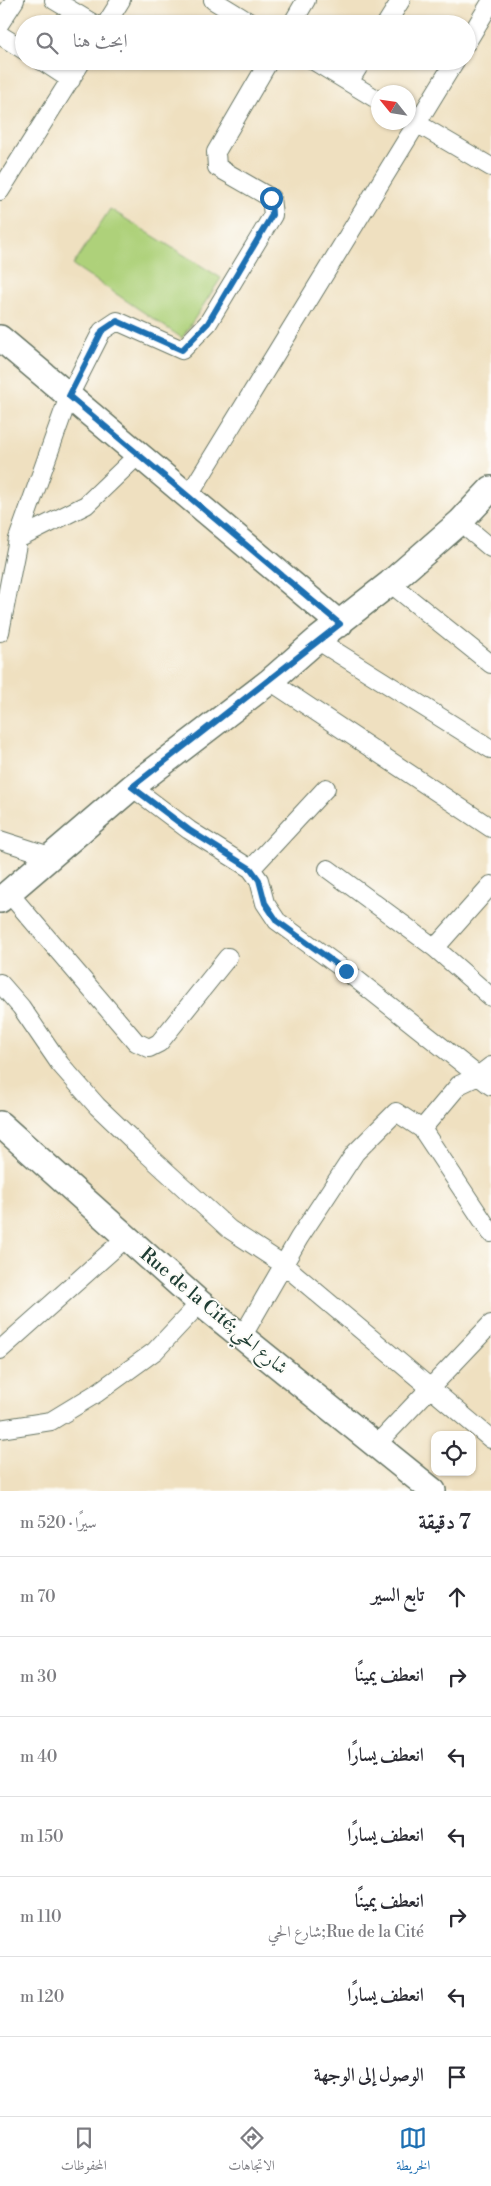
<!DOCTYPE html>
<html lang="ar">
<meta charset="utf-8">
<style>
:root{--surface:#fff;--page:#f2f2f3;--text:#2b2b33;--muted:#7c7c81;--line:#e1e1e2;--accent:#1f6fb2}
body{margin:0;font-family:"Libre Bodoni",Amiri,serif;background:var(--page);color:var(--text);direction:rtl}
.controls{position:absolute;right:15px;bottom:15px;display:grid;overflow:hidden;border-radius:10px;box-shadow:0 1px 4px #0004}
.controls button{width:45px;height:45px;display:grid;place-items:center;padding:0;border:0;border-bottom:1px solid var(--line);background:var(--surface);color:var(--text);font:25px sans-serif}
.compass{position:absolute;left:371px;top:85px;width:45px;height:45px;border-radius:50%;background:var(--surface);box-shadow:0 1px 4px #0004;rotate:300deg}
.stop{position:absolute;width:15px;height:15px;margin:-11px;border:4px solid #1f6fb2;border-radius:50%;background:#fff}
.stop.end{background:#1f6fb2;border-color:#fff;box-shadow:0 1px 5px #0008}
.list{margin:0;padding:0;list-style:none}
h2{display:flex;justify-content:space-between;align-items:center;height:65px;margin:0;padding:0 20px;font-size:21px}
h2 small{font-size:16px;font-weight:400;color:var(--muted)}
.list li{display:grid;grid-template-columns:32px 1fr auto;gap:15px;align-items:center;box-sizing:border-box;height:80px;padding:0 20px;border-top:1px solid var(--line)}
.list b{display:block;font-size:19px;white-space:nowrap}
.list p{margin:0;font-size:16px;white-space:nowrap;color:var(--muted)}
.list em{font-size:16px;font-style:normal;color:var(--muted)}
.icon{flex:none;width:28px;height:28px;fill:none;stroke:currentColor;stroke-width:2;stroke-linecap:round;stroke-linejoin:round}
.map{position:relative;flex:none;width:491px;height:1491px;overflow:hidden;direction:ltr}
.search{position:absolute;background:var(--surface);box-shadow:0 1px 4px #0004;left:15px;right:15px;top:15px;height:55px;display:flex;align-items:center;gap:12px;box-sizing:border-box;padding:0 18px;border-radius:28px;color:var(--muted);font-size:19px}
.sheet{height:625px;background:var(--surface)}
nav{display:flex;justify-content:space-around;align-items:center;box-sizing:border-box;height:70px;border-top:1px solid var(--line);background:var(--surface);font-size:14px;color:var(--muted)}
nav a{display:grid;justify-items:center;gap:2px}
nav .on{color:var(--accent)}
.map>svg:first-child{display:block}
.green{fill:#aed17a;stroke:#668757}
.lines{fill:none;stroke-linecap:round;stroke-linejoin:round}
.street-casing{stroke:#687665;stroke-width:20}
.secondary-casing{stroke:#687665;stroke-width:28}
.street{stroke:#fff;stroke-width:18}
.secondary{stroke:#fff;stroke-width:25}
.route{stroke:#1f6fb2;stroke-width:6}
.labels{text-anchor:middle;dominant-baseline:central;stroke-width:4;stroke-linejoin:round;paint-order:stroke}
.street-label{font-size:19px;fill:#1f3d34;stroke:#fdfcf7}
</style>
<div class="map">
<svg width="491" height="1491" viewBox="0 0 491 1491">
<rect width="100%" height="100%" fill="#fdfcf7"/>
<filter id="ink" filterUnits="userSpaceOnUse"><feTurbulence type="fractalNoise" baseFrequency=".02" numOctaves="2"/><feDisplacementMap in="SourceGraphic" scale="10" xChannelSelector="R" yChannelSelector="G"/><feConvolveMatrix kernelMatrix="1 2 1 2 8 2 1 2 1" color-interpolation-filters="sRGB"/></filter>
<filter id="wash" filterUnits="userSpaceOnUse"><feTurbulence type="fractalNoise" baseFrequency=".0096" numOctaves="4" result="noise"/><feDisplacementMap in="SourceGraphic" scale="20" xChannelSelector="R" yChannelSelector="G"/><feGaussianBlur stdDeviation="1.12" result="paint"/><feColorMatrix in="noise" values="0 0 0 0 0 0 0 0 0 0 0 0 0 0 0 0 0 1.4 0 .05"/><feComposite in="paint" operator="in"/></filter>
<g filter="url(#wash)">
<rect width="100%" height="100%" fill="#efe0c0"/>
<!-- green -->
<path class="green" d="M110,209L221,278L182,338L73,265Z"/>
</g>
<g filter="url(#ink)">
<g class="lines">
<!-- street casing -->
<g class="street-casing">
<path id="street" d="M54,0L94,24
M213,0L252,24
M0,23L15,0
M106,24L121,0
M292,24L306,0
M386,24L401,0
M0,35L24,50
M467,42L491,2
M42,61L71,80
M314,61L378,100
M349,82L362,61
M408,118L491,167
M0,191L82,61
M188,497L455,61
M460,522L491,548
M18,539L86,505L138,455
M390,583L491,664
M0,632L18,539L69,396L102,331L117,321L182,350L208,323L273,215L271,198L217,167L216,152L269,61
M317,640L491,749
M270,681L491,828
M132,787L189,830L251,869L259,880L265,903L277,921L346,971L491,1086
M0,840L50,856
M251,869L326,788
M328,869L435,948L491,997
M8,892L136,1042L149,1048L159,1043L228,957
M435,948L491,885
M0,983L21,1007L60,1064L97,1106L145,1152L229,1229L284,1265L491,1439
M422,1129L459,1085L478,1076L491,1066
M242,1337L299,1238L355,1153L396,1112L422,1129L491,1233
M0,1350L127,1237
M0,1429L51,1421L97,1393L155,1351L200,1303
M376,1445L491,1324"/>
</g>
<!-- secondary casing -->
<g class="secondary-casing">
<path id="secondary" d="M0,338L340,624
M0,900L132,787L270,681L317,640L390,583L460,522L491,489
M0,1124L200,1303L433,1491"/>
</g>
<!-- street -->
<use href="#street" class="street"/>
<!-- secondary -->
<use href="#secondary" class="secondary"/>
</g>
</g>
<g class="lines" filter="url(#ink)">
<!-- route -->
<path class="route" d="M271,198L272,215L208,323L182,350L117,321L102,331L69,396L340,624L132,787L189,830L251,869L259,880L265,903L277,921L346,971"/>
</g>
<g class="labels">
<!-- street labels -->
<g class="street-label">
<text transform="translate(214 1311) rotate(40)">Rue de la Cité;شارع الحي</text>
</g>
</g>
</svg>
<div class="controls">
<button><svg class="icon" aria-label="locate" viewBox="0 0 24 24"><circle cx="12" cy="12" r="6"/><path d="M12 2v4M12 18v4M2 12h4M18 12h4"/></svg></button>
</div>
<svg class="compass" viewBox="-18 -18 36 36"><path d="M0-13l5 13h-10z" fill="#e53935"/><path d="M0 13l5-13h-10z" fill="#7c7c81"/></svg>
<div class="stop" style="left:271px;top:198px"></div>
<div class="stop end" style="left:346px;top:971px"></div>
<div class="search"><svg class="icon" aria-label="search" viewBox="0 0 24 24"><circle cx="10" cy="10" r="6"/><path d="M15 15l6 6"/></svg>ابحث هنا</div>
</div>
<section class="sheet">
<h2>7 دقيقة<small>سيرًا · 520 m</small></h2>
<ul class="list">
<li><svg class="icon" aria-label="ahead" viewBox="0 0 24 24"><path d="M12 20V5M6 11l6-6 6 6"/></svg><div><b>تابع السير</b></div><em>70 m</em></li>
<li><svg class="icon" aria-label="right" viewBox="0 0 24 24"><path d="M7 20v-9h11M14 6l5 5-5 5"/></svg><div><b>انعطف يمينًا</b></div><em>30 m</em></li>
<li><svg class="icon" aria-label="left" viewBox="0 0 24 24"><path d="M17 20v-9H6M10 6l-5 5 5 5"/></svg><div><b>انعطف يسارًا</b></div><em>40 m</em></li>
<li><svg class="icon" aria-label="left" viewBox="0 0 24 24"><path d="M17 20v-9H6M10 6l-5 5 5 5"/></svg><div><b>انعطف يسارًا</b></div><em>150 m</em></li>
<li><svg class="icon" aria-label="right" viewBox="0 0 24 24"><path d="M7 20v-9h11M14 6l5 5-5 5"/></svg><div><b>انعطف يمينًا</b><p>Rue de la Cité;شارع الحي</p></div><em>110 m</em></li>
<li><svg class="icon" aria-label="left" viewBox="0 0 24 24"><path d="M17 20v-9H6M10 6l-5 5 5 5"/></svg><div><b>انعطف يسارًا</b></div><em>120 m</em></li>
<li><svg class="icon" aria-label="arrive" viewBox="0 0 24 24"><path d="M6 21V4h12l-3 4 3 4H6"/></svg><div><b>الوصول إلى الوجهة</b></div></li>
</ul>
</section>
<nav>
<a class="on"><svg class="icon" aria-label="map" viewBox="0 0 24 24"><path d="M3 6l6-2 6 2 6-2v14l-6 2-6-2-6 2zM9 4v14M15 6v14"/></svg>الخريطة</a>
<a><svg class="icon" aria-label="directions" viewBox="0 0 24 24"><path d="M12 3l9 9-9 9-9-9zM9 14v-3h6M13 9l2 2-2 2"/></svg>الاتجاهات</a>
<a><svg class="icon" aria-label="saved" viewBox="0 0 24 24"><path d="M7 4h10v16l-5-4-5 4z"/></svg>المحفوظات</a>
</nav>
